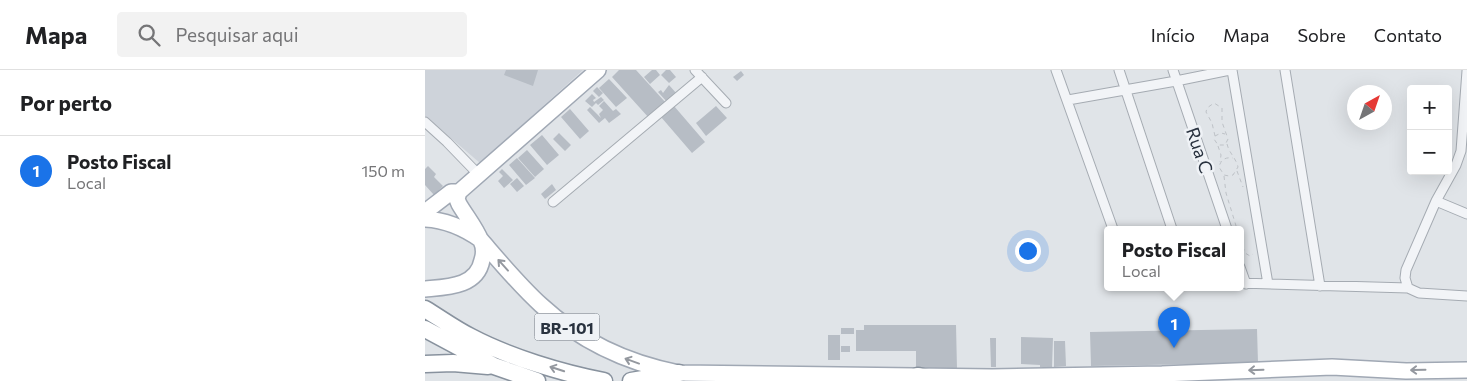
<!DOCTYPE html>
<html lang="pt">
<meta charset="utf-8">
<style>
:root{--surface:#fff;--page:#f2f2f2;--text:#202124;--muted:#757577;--line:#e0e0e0;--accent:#1a73e8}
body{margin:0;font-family:Commissioner,sans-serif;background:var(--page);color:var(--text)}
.controls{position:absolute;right:15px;top:15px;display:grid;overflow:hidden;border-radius:5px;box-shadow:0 5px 20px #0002}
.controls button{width:45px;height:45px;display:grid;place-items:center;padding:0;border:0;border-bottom:1px solid var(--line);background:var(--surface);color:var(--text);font:25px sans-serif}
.compass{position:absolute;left:922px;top:15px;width:45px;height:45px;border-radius:50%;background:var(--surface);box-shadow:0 5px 20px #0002;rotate:40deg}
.you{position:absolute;left:602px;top:180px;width:18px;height:18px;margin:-12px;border:4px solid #fff;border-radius:50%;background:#1a73e8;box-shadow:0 0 0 8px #1a73e833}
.badge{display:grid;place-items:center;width:32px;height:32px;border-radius:50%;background:var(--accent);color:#fff;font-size:16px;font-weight:700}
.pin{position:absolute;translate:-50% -41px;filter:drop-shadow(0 1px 2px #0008)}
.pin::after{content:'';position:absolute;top:26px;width:18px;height:15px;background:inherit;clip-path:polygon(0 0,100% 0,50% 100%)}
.popup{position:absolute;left:679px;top:156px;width:140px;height:65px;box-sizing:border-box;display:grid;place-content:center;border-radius:5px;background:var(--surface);filter:drop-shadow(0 1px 4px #0005);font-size:16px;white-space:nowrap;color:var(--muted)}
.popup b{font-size:19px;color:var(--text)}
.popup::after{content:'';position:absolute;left:50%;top:100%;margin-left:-10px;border:10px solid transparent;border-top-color:var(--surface)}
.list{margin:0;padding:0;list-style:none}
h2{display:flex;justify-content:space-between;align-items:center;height:65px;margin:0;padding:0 20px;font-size:21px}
h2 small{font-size:16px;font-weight:400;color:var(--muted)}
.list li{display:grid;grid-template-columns:32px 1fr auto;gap:15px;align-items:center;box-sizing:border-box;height:70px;padding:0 20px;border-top:1px solid var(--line)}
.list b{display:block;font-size:19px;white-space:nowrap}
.list p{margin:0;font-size:16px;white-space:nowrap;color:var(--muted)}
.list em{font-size:16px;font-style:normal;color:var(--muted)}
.icon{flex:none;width:28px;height:28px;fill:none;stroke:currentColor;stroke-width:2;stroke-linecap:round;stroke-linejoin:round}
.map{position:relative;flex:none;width:1042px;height:311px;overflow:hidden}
header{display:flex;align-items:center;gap:30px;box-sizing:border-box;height:70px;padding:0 25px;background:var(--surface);border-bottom:1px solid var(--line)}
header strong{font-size:24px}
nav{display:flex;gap:28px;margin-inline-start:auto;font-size:18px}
.search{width:350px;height:45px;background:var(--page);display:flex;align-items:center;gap:12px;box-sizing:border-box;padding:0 18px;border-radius:5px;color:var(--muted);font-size:19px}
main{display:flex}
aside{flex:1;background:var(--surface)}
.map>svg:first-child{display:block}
.built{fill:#ced3da}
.building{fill:#b7bdc5}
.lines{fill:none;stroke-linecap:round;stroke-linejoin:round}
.street-casing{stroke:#a5abb2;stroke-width:11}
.primary-casing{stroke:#a0a8b4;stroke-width:18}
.highway-casing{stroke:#88929e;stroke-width:19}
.path{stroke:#bec2c7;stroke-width:1;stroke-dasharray:4 4;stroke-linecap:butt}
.street{stroke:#f2f4f7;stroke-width:9}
.primary{stroke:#fff;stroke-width:15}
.highway{stroke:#fff;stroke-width:16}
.oneway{stroke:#94989f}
.labels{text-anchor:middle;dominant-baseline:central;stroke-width:5;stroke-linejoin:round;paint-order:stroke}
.shield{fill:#eff2f6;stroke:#646c76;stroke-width:1}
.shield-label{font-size:16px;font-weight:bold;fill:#29323f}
.street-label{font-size:18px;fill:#29323f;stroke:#eff2f6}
</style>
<header>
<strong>Mapa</strong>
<div class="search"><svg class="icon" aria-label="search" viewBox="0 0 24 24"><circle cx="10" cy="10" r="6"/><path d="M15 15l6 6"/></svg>Pesquisar aqui</div>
<nav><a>Início</a><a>Mapa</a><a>Sobre</a><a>Contato</a></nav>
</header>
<main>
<aside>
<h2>Por perto<small></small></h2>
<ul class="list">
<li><span class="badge">1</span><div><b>Posto Fiscal</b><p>Local</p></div><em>150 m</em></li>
</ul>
</aside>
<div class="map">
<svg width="1042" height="311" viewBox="0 0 1042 311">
<rect width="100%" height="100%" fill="#e0e4e8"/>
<!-- built -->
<path class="built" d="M0,0H158L55,93L0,46Z"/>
<!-- building -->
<path class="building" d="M81,0H113L108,16L79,5Z
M194,0H211L241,33L224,48L187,7Z
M227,0H231L235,5L225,14L219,7Z
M241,0H245L251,7L244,13L236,5Z
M316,1L319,5L312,11L308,7Z
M184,9L202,28L191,37L174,18Z
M244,15L252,24L242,32L233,22L236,20L238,23Z
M172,17L178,23L174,27L168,21Z
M167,24L171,28L168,30L169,32L176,27L179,30L173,35L171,33L167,37L160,31Z
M179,31L188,41L191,39L196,44L184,53L180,48L174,53L162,40L165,37L176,48L174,44L178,40L174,36Z
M249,36L280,72L267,83L236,47Z
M291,36L302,48L281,66L271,53Z
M145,39L164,61L155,69L136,47Z
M134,63L146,75L140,81L128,69Z
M117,65L134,85L122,95L105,75Z
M102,80L119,99L110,107L93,88Z
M92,88L110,108L101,115L84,95Z
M3,96L11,104L9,107L18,116L9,125L0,115V99Z
M77,99L88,110L79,118L73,111L78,106L74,102Z
M92,108L99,116L92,122L85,114Z
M127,114L131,120L120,129L116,124Z
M439,255H531L532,299L491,300V281H431V260H439Z
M416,258H429V264H416Z
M832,259L833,293L666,296L665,262Z
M403,265H415V290H403Z
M596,267L628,268L627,297H615V295L596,294Z
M565,268H571V297H566Z
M629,271H640L641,296L629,297Z
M416,276H425V282H416Z"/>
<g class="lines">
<!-- street casing -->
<g class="street-casing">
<path id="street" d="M270,0L301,33
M631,0L688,159
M694,0L747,159
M748,0L802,159
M807,0L843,214
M860,0L895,216
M643,30L751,11L805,0
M0,52L22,72L53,104
M1011,131L1042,144
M128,132L277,7
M815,197L821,214
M815,213L983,218
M983,218L980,208L981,200L1011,131L1031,95L1036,81L1042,1
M983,218L994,223L1042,226"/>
</g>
<!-- primary casing -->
<g class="primary-casing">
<path id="primary" d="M0,142L26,122H34L173,0
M0,149C21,150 39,158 56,170C75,192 94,215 116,235C155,271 202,293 254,303L567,307L737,304L907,297L981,301L1042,300
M0,219C22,217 52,217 57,190C59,184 59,177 56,171C51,158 41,146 34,134L32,129L34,122"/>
</g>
<!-- highway casing -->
<g class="highway-casing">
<path id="highway" d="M0,239C15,248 30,259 46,267C84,287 137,303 179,311
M0,259L69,296L112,311
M0,294L28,293L63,296
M493,306L512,311
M206,311L254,303"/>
</g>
<!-- path -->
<path class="path" d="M790,66L787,53L781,42L782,38L789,33L797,38V52L803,69L800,75H793L789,69L790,66L796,63L800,64
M802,74C804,83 811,88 813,97L808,105L804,106L799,105L794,97C796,89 801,87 808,88
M793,76L796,85L795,92
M812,101L818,117
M799,106L801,123L812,159
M815,169L820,183L825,186L828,184"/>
<!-- street -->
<use href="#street" class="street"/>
<!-- primary -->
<use href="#primary" class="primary"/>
<!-- highway -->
<use href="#highway" class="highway"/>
</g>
<!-- one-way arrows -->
<defs><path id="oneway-shaft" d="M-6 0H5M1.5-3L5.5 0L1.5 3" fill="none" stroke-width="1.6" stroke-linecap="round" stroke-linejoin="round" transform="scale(1.25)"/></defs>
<g class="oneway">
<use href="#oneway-shaft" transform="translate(78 195) rotate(-132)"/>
<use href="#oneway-shaft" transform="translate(207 291) rotate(-160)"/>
<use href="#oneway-shaft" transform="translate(132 299) rotate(-162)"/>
<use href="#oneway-shaft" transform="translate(831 300) rotate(178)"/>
<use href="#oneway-shaft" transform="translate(993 300) rotate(179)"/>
</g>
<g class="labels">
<!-- shield labels -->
<rect class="shield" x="109.5" y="243.5" width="65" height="27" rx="4"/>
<g class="shield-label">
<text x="142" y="257">BR-101</text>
</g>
<!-- street labels -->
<g class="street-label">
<text transform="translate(775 80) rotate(71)">Rua C</text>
</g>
</g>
</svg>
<div class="controls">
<button>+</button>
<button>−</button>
</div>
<svg class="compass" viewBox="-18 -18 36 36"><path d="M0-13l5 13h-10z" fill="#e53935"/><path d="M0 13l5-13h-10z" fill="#757577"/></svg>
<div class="you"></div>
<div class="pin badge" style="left:749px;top:278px">1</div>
<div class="popup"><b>Posto Fiscal</b>Local</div>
</div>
</main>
